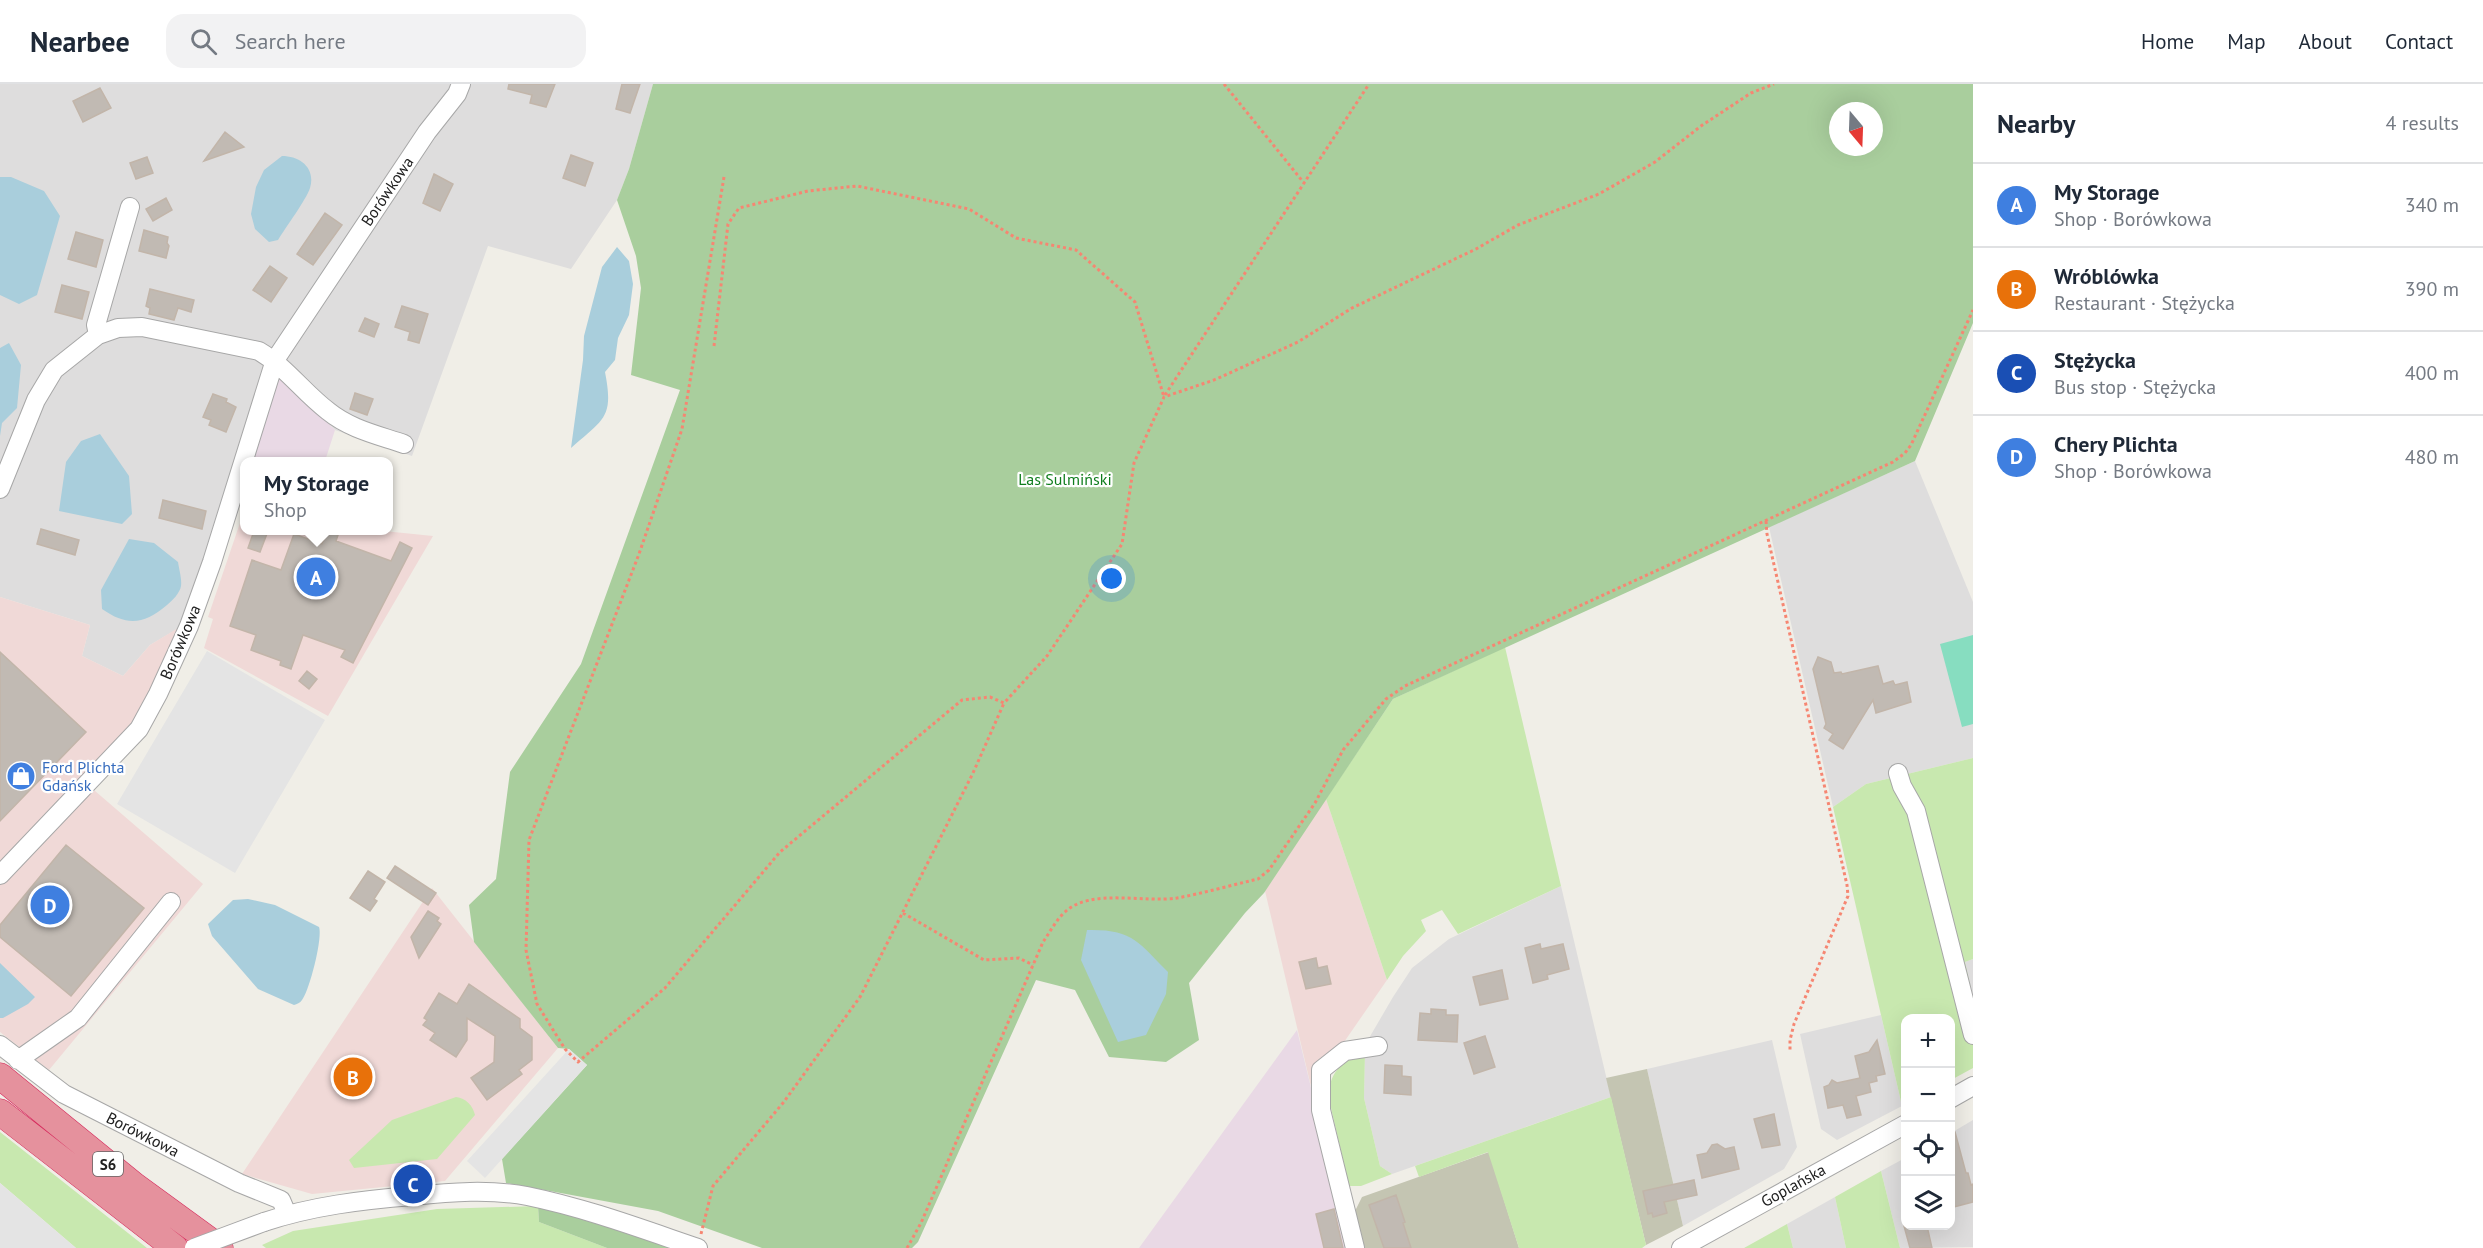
<!DOCTYPE html>
<meta charset="utf-8">
<style>
:root{--surface:#fff;--page:#f2f2f3;--text:#1f2937;--muted:#747a83;--line:#e0e1e3;--accent:#ca0f06}
body{margin:0;font-family:"PT Sans",sans-serif;background:var(--page);color:var(--text)}
.controls{position:absolute;right:18px;bottom:18px;display:grid;overflow:hidden;border-radius:12px;box-shadow:0 6px 24px #0002}
.controls button{width:54px;height:54px;display:grid;place-items:center;padding:0;border:0;border-bottom:2px solid var(--line);background:var(--surface);color:var(--text);font:30px sans-serif}
.compass{position:absolute;left:1829px;top:18px;width:54px;height:54px;border-radius:50%;background:var(--surface);box-shadow:0 6px 24px #0002;rotate:161deg}
.you{position:absolute;left:1112px;top:495px;width:21px;height:21px;margin:-15px;border:4px solid #fff;border-radius:50%;background:#1a73e8;box-shadow:0 0 0 9px #1a73e833}
.badge{display:grid;place-items:center;width:39px;height:39px;border-radius:50%;background:var(--accent);color:#fff;font-size:20px;font-weight:700}
.pin{position:absolute;translate:-50% -50%;border:3px solid #fff;box-shadow:0 2px 6px #0006}
.popup{position:absolute;left:240px;top:373px;width:153px;height:78px;box-sizing:border-box;display:grid;place-content:center;border-radius:12px;background:var(--surface);filter:drop-shadow(0 2px 4px #0005);font-size:20px;white-space:nowrap;color:var(--muted)}
.popup b{font-size:22px;color:var(--text)}
.popup::after{content:'';position:absolute;left:50%;top:100%;margin-left:-12px;border:12px solid transparent;border-top-color:var(--surface)}
.list{margin:0;padding:0;list-style:none}
h2{display:flex;justify-content:space-between;align-items:center;height:78px;margin:0;padding:0 24px;font-size:26px}
h2 small{font-size:20px;font-weight:400;color:var(--muted)}
.list li{display:grid;grid-template-columns:39px 1fr auto;gap:18px;align-items:center;box-sizing:border-box;height:84px;padding:0 24px;border-top:2px solid var(--line)}
.list b{display:block;font-size:22px;white-space:nowrap}
.list p{margin:0;font-size:20px;white-space:nowrap;color:var(--muted)}
.list em{font-size:20px;font-style:normal;color:var(--muted)}
.icon{flex:none;width:33px;height:33px;fill:none;stroke:currentColor;stroke-width:2;stroke-linecap:round;stroke-linejoin:round}
.map{position:relative;flex:none;width:1973px;height:1164px;overflow:hidden}
header{display:flex;align-items:center;gap:36px;box-sizing:border-box;height:84px;padding:0 30px;background:var(--surface);border-bottom:2px solid var(--line)}
header strong{font-size:28px}
nav{display:flex;gap:33px;margin-inline-start:auto;font-size:21px}
.search{width:420px;height:54px;background:var(--page);display:flex;align-items:center;gap:15px;box-sizing:border-box;padding:0 21px;border-radius:18px;color:var(--muted);font-size:22px}
main{display:flex}
aside{flex:1;background:var(--surface)}
.map>svg:first-child{display:block}
.residential{fill:#dedddd}
.commercial{fill:#f0d9d7}
.industrial{fill:#e9d9e5}
.construction{fill:#c4c5b2}
.grass{fill:#c8e8af}
.forest{fill:#a9ce9d;fill-rule:evenodd}
.pitch{fill:#87ddc0}
.parking{fill:#e4e4e4}
.water{fill:#a9cedc}
.building{fill:#c1bab3;stroke:#c2b5a9;stroke-width:1.5}
.lines{fill:none;stroke-linecap:round;stroke-linejoin:round}
.minor-casing{stroke:#a7a7a7;stroke-width:20}
.highway-casing{stroke:#d62c5e;stroke-width:27}
.path{stroke:#f68672;stroke-width:3;stroke-dasharray:3 3;stroke-linecap:butt}
.minor{stroke:#fff;stroke-width:18}
.highway{stroke:#e5919d;stroke-width:26}
.minor-bridge-casing{stroke:#a7a7a7;stroke-width:20;stroke-linecap:butt}
.minor-bridge{stroke:#fff;stroke-width:18}
.labels{text-anchor:middle;dominant-baseline:central;stroke-width:4.5;stroke-linejoin:round;paint-order:stroke}
.shield{fill:#fff;stroke:#636363;stroke-width:1.5}
.shield-label{font-size:15px;font-weight:bold;fill:#202020}
.street-label{font-size:16px;fill:#202020;stroke:#fff}
.park-label{font-size:16px;fill:#0f7d1d;stroke:#fff}
.shop-label{font-size:16px;fill:#366cbe;stroke:#fff;text-anchor:start}
</style>
<header>
<strong>Nearbee</strong>
<div class="search"><svg class="icon" aria-label="search" viewBox="0 0 24 24"><circle cx="10" cy="10" r="6"/><path d="M15 15l6 6"/></svg>Search here</div>
<nav><a>Home</a><a>Map</a><a>About</a><a>Contact</a></nav>
</header>
<main>
<div class="map">
<svg width="1973" height="1164" viewBox="0 0 1973 1164">
<rect width="100%" height="100%" fill="#f0eee7"/>
<!-- residential -->
<path class="residential" d="M0,0H653L629,85L617,116L571,185L488,162L412,372L335,346L276,289L201,531L150,561L123,592L82,572L90,541L0,513Z
M1915,377L1973,518V674L1866,700L1833,723L1769,443Z
M1561,802L1611,1013L1392,1090L1380,1082L1364,1014L1365,961L1393,913L1412,884L1449,855Z
M1973,875V914L1965,878Z
M1881,931L1902,1022L1837,1056L1821,1045L1800,950Z
M1772,956L1797,1063L1784,1085L1683,1142L1647,985Z
M1973,1036V1163L1900,1164L1881,1087L1905,1074L1906,1142H1950L1951,1049Z
M1835,1113L1846,1164H1793L1787,1140Z"/>
<!-- commercial -->
<path class="commercial" d="M242,433H244V446H374L433,452L328,632L204,564L213,535L208,533Z
M0,513L90,541L82,572L123,592L150,561L183,541L150,612L128,644L80,694L203,800L49,986L0,948Z
M1326,715L1387,896L1342,961L1333,969L1316,1024L1265,807Z
M432,804L558,964L445,1097L312,1110L242,1090Z"/>
<!-- industrial -->
<path class="industrial" d="M276,288L335,346L325,377L248,378Z
M1297,946L1350,1164H1139Z"/>
<!-- construction -->
<path class="construction" d="M1647,985L1683,1142L1646,1161L1606,994Z
M1489,1068L1519,1164H1363L1355,1127L1362,1113Z"/>
<!-- grass -->
<path class="grass" d="M1505,563L1561,802L1458,850L1442,826L1421,836L1426,847L1403,872L1387,896L1326,715L1393,615Z
M1973,674V875L1965,878L1973,914V984L1951,996L1950,934H1906V1020L1902,1022L1833,723L1866,700Z
M1365,968L1364,1014L1380,1082L1392,1090L1361,1102H1349L1328,1011C1331,986 1343,976 1365,968Z
M456,1013C466,1014 473,1022 475,1031L437,1075L354,1084L349,1076L392,1036Z
M1611,1013L1646,1161L1642,1164H1519L1488,1068L1419,1093L1415,1082Z
M0,1048L147,1164H76L0,1099Z
M1881,1087L1900,1164H1846L1835,1113Z
M538,1122L539,1138L607,1164H266L262,1161L293,1147L437,1125Z
M1787,1140L1793,1164H1744Z"/>
<!-- forest -->
<path class="forest" d="M653,0H1973V239L1915,377L1393,615L1264,809L1245,829L1189,899L1199,956L1166,978L1109,973L1075,906L1036,896L918,1158L912,1164H762L658,1127L506,1099L502,1075L587,981L569,965L558,964L474,858L469,821L496,795L510,688L581,580L680,306L631,291L641,204L636,172L617,116L629,85ZM1838,27H1874V63H1838Z
M538,1122L682,1164H607L539,1138Z"/>
<!-- pitch -->
<path class="pitch" d="M1973,551V640L1962,643L1940,560Z"/>
<!-- parking -->
<path class="parking" d="M207,567L325,636L235,789L117,720Z
M569,965L587,981L485,1094L467,1077Z
M0,1099L76,1164H0Z"/>
<!-- water -->
<path class="water" d="M282,72C300,72 316,84 310,104C306,116 286,143 278,156L269,158L255,145L251,130L256,103L264,86Z
M0,93H11L44,107L60,132L37,211L19,220L0,211Z
M617,163L629,177L633,200L629,231L618,254L615,276L605,288C614,334 604,335 571,364L583,276L584,252L602,183Z
M9,259L21,281L17,324L2,339L0,352V264Z
M100,350L129,392L132,430L122,440L59,427L66,378L81,357Z
M129,455L154,459L178,478C179,485 182,495 181,502C180,509 172,517 167,521C144,540 128,543 102,525L101,506Z
M248,815L275,821L319,843C323,854 309,908 302,916C300,919 297,920 294,921L258,905L212,852L208,840L233,816Z
M1087,846C1133,845 1138,858 1168,888L1166,910L1146,951L1118,958L1081,876Z
M0,879L35,913L28,920L3,934H0Z"/>
<!-- building -->
<path class="building" d="M509,0H555L546,23L530,19L532,11L508,5Z
M622,0H640L630,29L616,25Z
M100,4L111,24L83,38L73,17Z
M225,48L244,63L204,77Z
M571,71L593,79L585,102L563,94Z
M147,73L153,89L136,95L130,79Z
M434,90L453,100L440,127L423,119Z
M166,114L172,126L153,137L146,125Z
M325,129L342,141L313,181L297,170Z
M144,146L168,153L167,159L169,162L166,174L139,167Z
M76,148L103,156L96,183L68,175Z
M270,182L287,194L271,218L253,206Z
M62,201L89,208L82,235L55,228Z
M150,205L194,216L191,228L178,224L174,236L149,230L150,224L146,222Z
M402,222L428,230L419,259L408,256L410,248L395,243Z
M365,234L379,240L374,253L359,247Z
M355,309L373,315L367,331L350,325Z
M213,310L227,315L226,318L236,323L226,348L209,341L211,336L203,333Z
M163,416L206,427L202,445L159,434Z
M41,445L79,456L75,471L37,460Z
M254,447H268L260,468L248,464Z
M327,447L338,451L336,457L391,477L400,458L412,464L353,579L341,573L345,566L303,551L291,585L280,581L281,577L251,566L256,551L230,542L252,476L281,486L294,450L322,460Z
M0,568L86,648L0,737Z
M1818,573L1831,578L1834,589L1841,588L1842,590L1878,582L1883,600L1893,597L1895,601L1907,598L1911,618L1876,629L1873,616L1843,665L1829,656L1833,650L1824,644L1826,640L1813,585Z
M307,587L317,595L309,605L299,597Z
M66,761L144,824L71,912L0,853V841Z
M395,782L436,809L428,821L387,794Z
M368,787L385,798L374,815L377,817L370,827L350,814Z
M428,827L439,834L437,837L441,840L419,874L411,853Z
M1540,860L1541,865L1563,860L1569,885L1547,891L1548,895L1533,899L1525,864Z
M1316,874L1318,884L1327,882L1331,900L1306,905L1299,878Z
M1502,886L1508,915L1480,921L1473,893Z
M469,900L520,935V944L532,953V976L519,986L522,990L487,1016L471,994L494,978L495,952L467,934V956L456,973L430,956L435,949L423,941L427,936L424,934L439,909L457,920Z
M1431,925L1446,926V931H1458L1457,958L1418,956L1420,929L1431,930Z
M1485,952L1495,983L1474,990L1464,959Z
M1877,956L1885,990L1876,992L1877,997L1869,999L1871,1008L1856,1012L1861,1031L1847,1034L1843,1021L1828,1024L1824,1003L1829,1001L1832,996L1837,999L1860,994L1855,972L1869,968Z
M348,972L372,990L354,1014L342,1005L344,1001L333,993Z
M1385,981L1402,982V992L1411,993V1011L1384,1009Z
M1774,1030L1780,1061L1762,1064L1754,1035Z
M1950,1048H1955L1966,1089H1968L1971,1101L1973,1100V1118L1950,1124Z
M1717,1060L1725,1065L1734,1063L1739,1085L1702,1094L1697,1071L1707,1069L1712,1061Z
M1694,1096L1697,1111L1664,1118L1667,1129L1653,1133L1652,1129L1648,1130L1643,1107Z
M1396,1111L1405,1138L1403,1139L1411,1164H1384L1369,1121Z
M1334,1125L1343,1164H1324L1316,1130Z
M1904,1142H1927L1932,1164H1910Z"/>
<g class="lines">
<!-- minor casing -->
<g class="minor-casing">
<path id="minor" d="M98,251L96,241L130,123
M0,405L36,316L54,286L98,251L118,244L142,243L259,267C286,283 303,308 328,327C350,345 378,351 404,360
M1898,689L1902,702L1916,727L1973,951
M0,791L139,645L158,610L189,542L212,478L275,276L427,48L457,10L461,0
M0,961L64,1010L239,1099L281,1116L287,1130
M18,976L78,934L171,818
M1950,1015L1973,1002
M264,1138C312,1122 362,1116 413,1112C451,1108 490,1105 527,1112C586,1124 642,1145 698,1164
M1355,1164L1321,1026V986L1345,967L1378,962
M1681,1164L1906,1040"/>
</g>
<!-- highway casing -->
<g class="highway-casing">
<path id="highway" d="M0,992L135,1102L220,1164
M0,1028L175,1164"/>
</g>
<!-- path -->
<path class="path" d="M1224,0L1304,99
M724,93L682,345L639,470L529,756L526,866L537,920L565,965L578,978L665,904L780,768L962,616L990,613L1004,619L1047,572L1122,460L1134,379L1164,313L1214,296L1298,258L1352,224L1476,165L1518,141L1599,110L1655,78L1701,42L1751,9L1774,0
M714,262L728,140L739,124L808,107L857,102L969,125L1016,154L1076,166L1135,218L1164,313
M1165,311L1369,0
M1766,437L1767,450L1847,801L1848,812L1794,940L1790,956V966
M903,829L984,876L1019,874L1033,881
M701,1150L713,1102L783,1019L860,913L973,689L1004,619
M907,1164L921,1139L1043,858C1050,848 1056,836 1065,828C1090,804 1145,819 1177,814C1204,809 1232,801 1258,795L1269,786L1315,719L1343,666L1386,615L1405,602L1893,378L1905,369L1911,361L1973,226"/>
<!-- minor -->
<use href="#minor" class="minor"/>
<!-- highway -->
<use href="#highway" class="highway"/>
<!-- minor-bridge casing -->
<g class="minor-bridge-casing">
<path id="minor-bridge" d="M194,1164L264,1138"/>
</g>
<!-- minor-bridge -->
<use href="#minor-bridge" class="minor-bridge"/>
</g>
<!-- icons -->
<defs>
<g id="shop-disc" transform="scale(1.5)"><circle r="9.5" fill="#3f7fe0" stroke="#fff"/><path d="M-5-2.5h2.3a2.7 3.5 0 0 1 5.4 0H5L5.5 6h-11ZM-1.5-2.5h3a1.5 2.3 0 0 0-3 0Z" fill="#fff"/></g>
</defs>
<g fill-rule="evenodd">
<use href="#shop-disc" x="21" y="692"/>
</g>
<g class="labels">
<!-- shield labels -->
<rect class="shield" x="93" y="1068" width="30" height="24" rx="4.5"/>
<g class="shield-label">
<text x="108" y="1080">S6</text>
</g>
<!-- street labels -->
<g class="street-label">
<text transform="translate(387 107) rotate(-56)">Borówkowa</text>
<text transform="translate(180 558) rotate(-67)">Borówkowa</text>
<text transform="translate(143 1050) rotate(27)">Borówkowa</text>
<text transform="translate(1793 1101) rotate(-29)">Goplańska</text>
</g>
<!-- park labels -->
<g class="park-label">
<text x="1065" y="395">Las Sulmiński</text>
</g>
<!-- shop labels -->
<g class="shop-label">
<text x="42" y="683">Ford Plichta<tspan x="42" dy="18">Gdańsk</tspan></text>
</g>
</g>
</svg>
<div class="controls">
<button>+</button>
<button>−</button>
<button><svg class="icon" aria-label="locate" viewBox="0 0 24 24"><circle cx="12" cy="12" r="6"/><path d="M12 2v4M12 18v4M2 12h4M18 12h4"/></svg></button>
<button><svg class="icon" aria-label="layers" viewBox="0 0 24 24"><path d="M12 4l9 5-9 5-9-5zM3 14l9 5 9-5"/></svg></button>
</div>
<svg class="compass" viewBox="-18 -18 36 36"><path d="M0-13l5 13h-10z" fill="#e53935"/><path d="M0 13l5-13h-10z" fill="#747a83"/></svg>
<div class="you"></div>
<div class="pin badge" style="left:316px;top:493px;background:#3f7fe0">A</div>
<div class="popup"><b>My Storage</b>Shop</div>
<div class="pin badge" style="left:353px;top:993px;background:#e8710a">B</div>
<div class="pin badge" style="left:413px;top:1100px;background:#1a4fb4">C</div>
<div class="pin badge" style="left:50px;top:821px;background:#3f7fe0">D</div>
</div>
<aside>
<h2>Nearby<small>4 results</small></h2>
<ul class="list">
<li><span class="badge" style="background:#3f7fe0">A</span><div><b>My Storage</b><p>Shop · Borówkowa</p></div><em>340 m</em></li>
<li><span class="badge" style="background:#e8710a">B</span><div><b>Wróblówka</b><p>Restaurant · Stężycka</p></div><em>390 m</em></li>
<li><span class="badge" style="background:#1a4fb4">C</span><div><b>Stężycka</b><p>Bus stop · Stężycka</p></div><em>400 m</em></li>
<li><span class="badge" style="background:#3f7fe0">D</span><div><b>Chery Plichta</b><p>Shop · Borówkowa</p></div><em>480 m</em></li>
</ul>
</aside>
</main>
